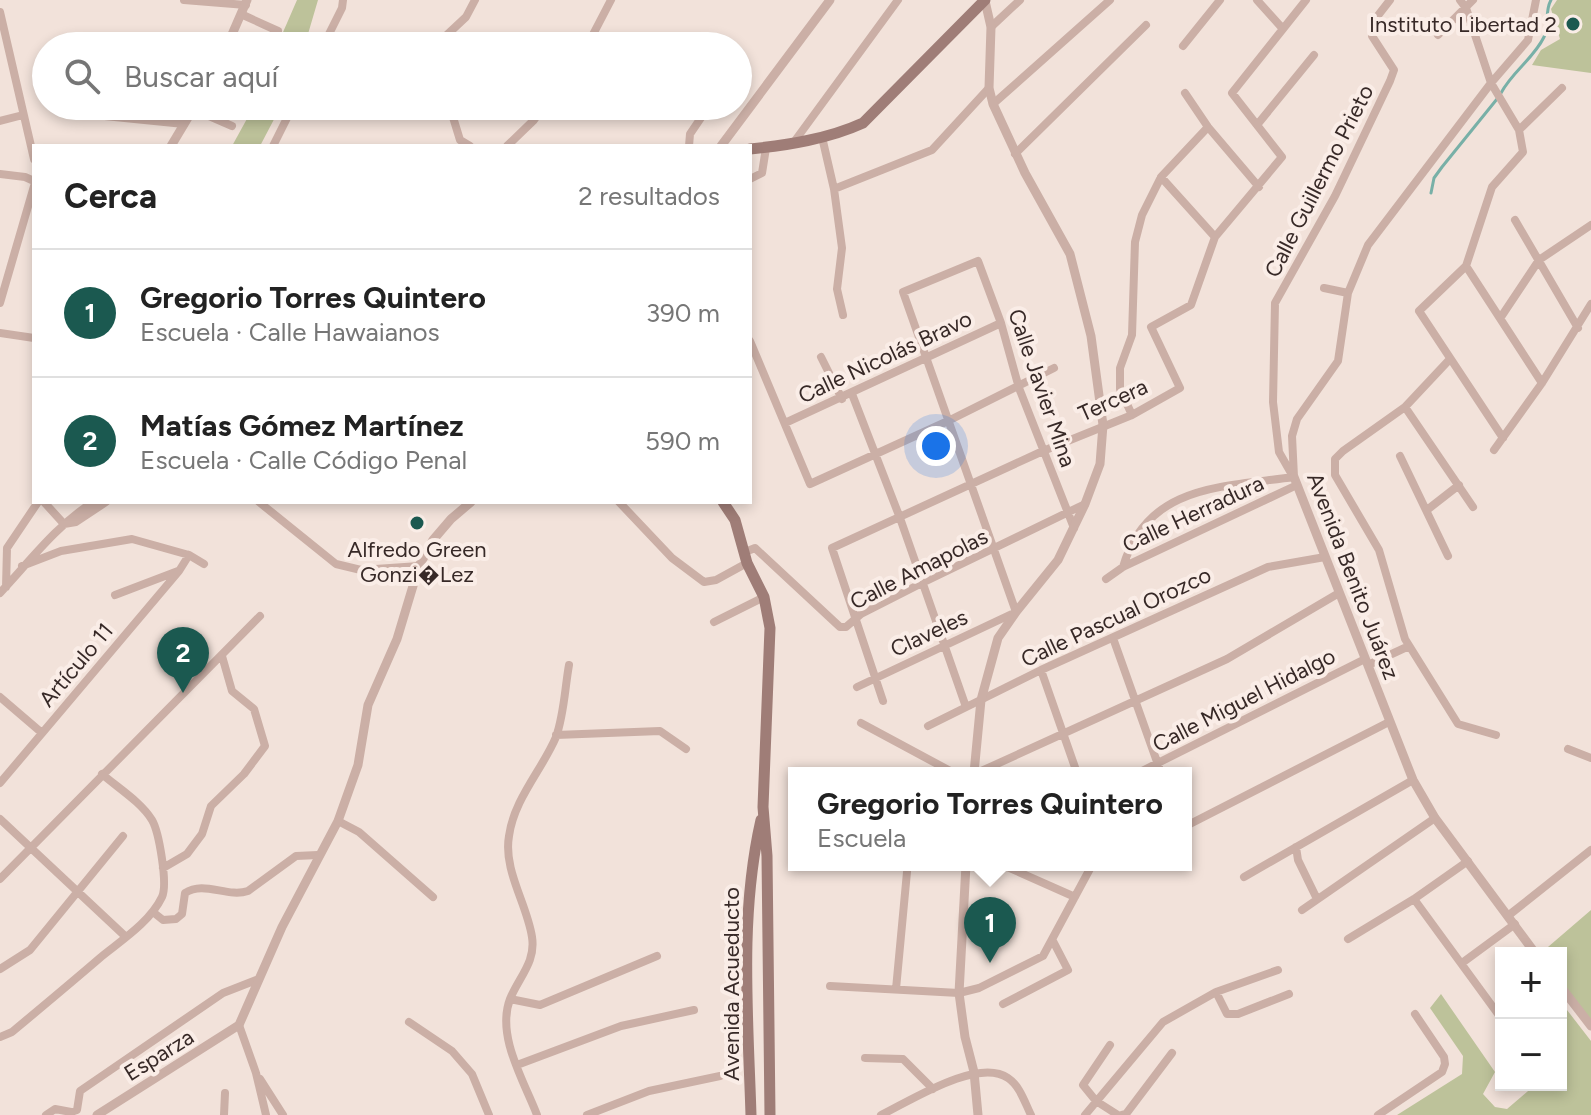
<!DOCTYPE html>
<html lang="es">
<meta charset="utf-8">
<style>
:root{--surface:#fff;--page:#f6f6f6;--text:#222;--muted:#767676;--line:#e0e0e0;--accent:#1b5950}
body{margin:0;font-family:Figtree,sans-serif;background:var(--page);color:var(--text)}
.controls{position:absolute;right:24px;bottom:24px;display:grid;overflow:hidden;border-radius:0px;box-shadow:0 4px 12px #0003}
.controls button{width:72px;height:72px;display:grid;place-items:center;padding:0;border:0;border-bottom:2px solid var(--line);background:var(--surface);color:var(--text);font:40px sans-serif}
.you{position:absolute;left:936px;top:446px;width:28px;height:28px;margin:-20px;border:6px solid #fff;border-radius:50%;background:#1a73e8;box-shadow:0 0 0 12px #1a73e833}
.badge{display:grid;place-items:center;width:52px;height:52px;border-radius:50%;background:var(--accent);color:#fff;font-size:26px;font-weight:700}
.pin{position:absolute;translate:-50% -66px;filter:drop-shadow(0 2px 4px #0008)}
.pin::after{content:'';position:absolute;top:42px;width:28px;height:24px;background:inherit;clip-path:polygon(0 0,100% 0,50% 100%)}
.popup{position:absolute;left:788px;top:767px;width:404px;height:104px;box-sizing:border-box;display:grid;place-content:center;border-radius:0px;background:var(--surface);filter:drop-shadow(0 2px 6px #0005);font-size:26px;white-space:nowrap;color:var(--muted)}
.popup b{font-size:30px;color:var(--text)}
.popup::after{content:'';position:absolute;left:50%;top:100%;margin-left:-16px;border:16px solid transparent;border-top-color:var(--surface)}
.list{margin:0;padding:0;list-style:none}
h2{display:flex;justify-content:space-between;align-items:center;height:104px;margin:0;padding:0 32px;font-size:34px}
h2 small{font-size:26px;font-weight:400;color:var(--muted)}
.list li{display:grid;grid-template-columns:52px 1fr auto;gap:24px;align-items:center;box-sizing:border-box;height:128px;padding:0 32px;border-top:2px solid var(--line)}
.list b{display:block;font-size:30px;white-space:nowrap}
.list p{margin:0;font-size:26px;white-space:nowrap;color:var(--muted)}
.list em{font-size:26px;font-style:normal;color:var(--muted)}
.icon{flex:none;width:44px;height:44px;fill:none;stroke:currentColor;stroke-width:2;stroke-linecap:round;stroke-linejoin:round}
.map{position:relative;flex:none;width:1591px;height:1115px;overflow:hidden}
.search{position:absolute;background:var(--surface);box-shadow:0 4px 12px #0003;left:32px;top:32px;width:720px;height:88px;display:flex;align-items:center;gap:20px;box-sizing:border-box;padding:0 28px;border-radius:44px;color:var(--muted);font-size:30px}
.panel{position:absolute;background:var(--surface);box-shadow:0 4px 12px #0003;left:32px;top:144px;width:720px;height:360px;border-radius:0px}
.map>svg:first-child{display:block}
.green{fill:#bdc29a}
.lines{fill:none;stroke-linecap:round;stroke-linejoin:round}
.stream{stroke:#78b0a7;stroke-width:3}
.minor{stroke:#cbafa6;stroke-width:8}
.tertiary{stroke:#cbafa6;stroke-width:9}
.secondary{stroke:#9f7d77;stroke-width:11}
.poi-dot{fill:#1b5950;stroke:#faede7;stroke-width:3}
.labels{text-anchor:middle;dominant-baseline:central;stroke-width:8;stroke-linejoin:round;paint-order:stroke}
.poi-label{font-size:22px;fill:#372927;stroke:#faede7;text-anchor:end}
.street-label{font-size:22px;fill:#372927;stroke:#faede7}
</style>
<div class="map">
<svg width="1591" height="1115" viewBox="0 0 1591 1115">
<rect width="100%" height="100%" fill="#f2e2da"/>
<!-- green -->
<path class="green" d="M297,0H318L308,34L316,39L312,46H277Z
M1557,0H1591V73L1532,65L1541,50L1560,39L1551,9Z
M254,106H281L260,146H232Z
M1591,910V1026L1561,987V953H1541Z
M1441,994L1495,1072L1483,1094L1495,1107L1507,1109L1535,1085H1561V1029L1567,1010L1591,1041V1115H1397L1462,1074L1463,1056L1430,1008Z"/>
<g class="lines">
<!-- stream -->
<path class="stream" d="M1501,93C1512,72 1534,58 1544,37C1550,25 1544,12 1551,0
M1431,193L1434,178L1442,167L1497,99"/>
<!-- minor -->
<path class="minor" d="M184,0L246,5
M1257,0L1283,29
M1460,0L1466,8L1491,83L1519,130L1523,152L1492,187L1466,266L1419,311L1503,438
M0,12L34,159
M243,15L278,31
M991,27L1020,0
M1438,35L1473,0
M323,46L342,8L343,0
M435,46L466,17L475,0
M587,46L611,0
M1183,46L1220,0
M1185,93L1208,127L1259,187
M993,104L1110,0
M193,109L232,126
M65,112L184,124
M452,114L460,140L470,146
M0,121L23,115
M1257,125L1314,55
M1519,130L1562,88
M822,137L834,189L842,248L837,289L843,315
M794,142L898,0
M273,146L293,106
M507,146L534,120L544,106
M689,146L690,134L709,106
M1015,154L1146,25
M0,174L25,177L34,181
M1161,177L1215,237
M750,179L762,173L766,148
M834,189L932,150L989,88
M1515,220L1578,328
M1466,266L1542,383
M1324,288L1348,293
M0,303L34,186
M1501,317L1539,260L1591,225
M0,333L34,338
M750,341L810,484L948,421L1054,368
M821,357L842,399
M1450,359L1405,407L1343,451L1335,459V475L1379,550L1405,639L1458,724L1496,735
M852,394L900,518L966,707
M1405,407L1473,507
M1132,415L1120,389V368L1132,335L1135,242L1142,215L1161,177L1208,127
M785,423L1001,323
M1494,450L1542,383L1591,304
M1400,456L1448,556
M1291,473L1279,452L1273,402L1275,303L1335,196L1390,81L1394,70L1372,36L1376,18L1390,0
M1294,477L1292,436L1297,419L1338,361L1348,293L1368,245L1491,83L1528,40L1536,0
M44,502L64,524
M259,502L336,564L361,570L419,566
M619,502L672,558L704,582L716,580L747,563
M1427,510L1459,485
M64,524L76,522L106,502
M745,552L755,548L840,627H846L861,614L922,583L1085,504
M22,566L61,551L132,539L189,555L204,564
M1123,567C1147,484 1223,487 1294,477
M1106,579L1123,567L1297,485
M6,587L7,548L38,502
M0,593C30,561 56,526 93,502
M115,595L178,571
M714,622L764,597
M1113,638L1161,773
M1368,665L1409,646
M1041,670L1077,773
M857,687L1016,612L903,292L978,261L1001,323L1019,388L1074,528
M0,697L42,733
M883,701L832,548L1043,451L1132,415L1180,388L1151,327L1191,305L1215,237L1282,157L1232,93L1306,0
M861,723L954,773
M928,726L1041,670L1268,567L1325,557
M556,735L660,731L686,749
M1568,749L1591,758
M977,773L1227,659L1339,593
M1138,773L1365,659
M0,783L179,571L189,555
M0,819L126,937
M338,821L359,832L433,897
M1186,826L1389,722
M1296,847L1298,860L1317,899
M1003,865L1075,897
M163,868L187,854L202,834L211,806L244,774L265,746L254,709L232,691L222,656
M1244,877L1413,780
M0,879L260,616
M1414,899L1501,1018
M1302,910L1435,818
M153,912L163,920L176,919L182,914L185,893C204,880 227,898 248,891L296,856L318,855
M1509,915L1591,850
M1348,939L1414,899L1468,861
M1462,963L1515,924
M0,969L30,950L123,836
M830,986L959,993L979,988L1043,956L1092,865
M896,989L907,872
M1216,992L1227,1014H1238L1289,994
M510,999L540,1005L657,956
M1003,1004L1068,970L1053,941
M409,1022L452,1051L472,1074L489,1115
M239,1025L256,1073L266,1115
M0,1037L12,1032C42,1007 72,982 101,957C122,940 150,922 162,897C168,884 159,832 152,820C141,802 118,788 102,774
M1110,1045L1083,1085L1096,1101L1118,1115
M865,1058L903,1059L933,1089
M517,1065L621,1026L694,1010
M260,1079L283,1115
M46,1115L55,1109L71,1112L77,1110L80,1091L223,993L259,979
M224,1115L225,1093
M537,1115C524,1081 496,1036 510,999C519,977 536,962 532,937C527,904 503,870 509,836C514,799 542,770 556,737C564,715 565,687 569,665
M587,1115L649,1091L720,1076
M881,1115C910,1101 978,1057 1008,1078C1020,1086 1025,1103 1031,1115
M1085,1115L1163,1022L1216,992L1278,970
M1122,1115L1126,1114L1172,1053
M1378,1115L1442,1072L1445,1064L1444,1057L1415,1014"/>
<!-- tertiary -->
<path class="tertiary" d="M227,46L247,0
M171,146L195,106
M721,146L830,0
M1294,477L1413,780L1435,818L1535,953
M974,773L981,700L998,638L1016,612L1058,560L1085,504L1100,464L1103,425L1091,336L1070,254L1025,173L993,104L989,88L991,27L985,1
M966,865L959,993L965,1037L974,1072L978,1115
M1561,987L1591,1026
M97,1115L239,1025L282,927L338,821L358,765L368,705L397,639L419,566L433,540L451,519L471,502"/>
<!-- secondary -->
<path class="secondary" d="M750,149C788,145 828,139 863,123L985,0
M723,502L735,520L747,563L764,597L770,628L763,807L767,856L770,1115
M751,1115C748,1017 739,916 761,820"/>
</g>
<!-- markers -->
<g class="poi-dot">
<circle cx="1573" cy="24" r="8"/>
<circle cx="417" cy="523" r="8"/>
</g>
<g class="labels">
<!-- poi labels -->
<g class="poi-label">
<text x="1557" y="24">Instituto Libertad 2</text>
<text x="417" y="549" text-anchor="middle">Alfredo Green<tspan x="417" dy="25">Gonzi�Lez</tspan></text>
</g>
<!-- street labels -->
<g class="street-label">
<text transform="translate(1319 181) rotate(-63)">Calle Guillermo Prieto</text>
<text transform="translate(885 357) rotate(-25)">Calle Nicolás Bravo</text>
<text transform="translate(1042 388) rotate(71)">Calle Javier Mina</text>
<text transform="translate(1113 400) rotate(-24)">Tercera</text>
<text transform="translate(1193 514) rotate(-25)">Calle Herradura</text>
<text transform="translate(919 569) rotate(-27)">Calle Amapolas</text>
<text transform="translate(1353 576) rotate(69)">Avenida Benito Juárez</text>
<text transform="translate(1116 617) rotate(-25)">Calle Pascual Orozco</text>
<text transform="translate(929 633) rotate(-25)">Claveles</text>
<text transform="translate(76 665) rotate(-50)">Artículo 11</text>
<text transform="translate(1244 700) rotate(-27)">Calle Miguel Hidalgo</text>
<text transform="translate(731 984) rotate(-90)">Avenida Acueducto</text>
<text transform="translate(159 1055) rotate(-32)">Esparza</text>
</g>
</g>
</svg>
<div class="controls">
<button>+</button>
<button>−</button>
</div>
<div class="you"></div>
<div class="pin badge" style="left:990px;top:963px">1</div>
<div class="popup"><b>Gregorio Torres Quintero</b>Escuela</div>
<div class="pin badge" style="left:183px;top:693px">2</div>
<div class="search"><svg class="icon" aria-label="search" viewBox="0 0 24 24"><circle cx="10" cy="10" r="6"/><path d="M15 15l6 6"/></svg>Buscar aquí</div>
<section class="panel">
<h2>Cerca<small>2 resultados</small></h2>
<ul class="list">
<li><span class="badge">1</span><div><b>Gregorio Torres Quintero</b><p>Escuela · Calle Hawaianos</p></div><em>390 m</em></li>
<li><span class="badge">2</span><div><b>Matías Gómez Martínez</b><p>Escuela · Calle Código Penal</p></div><em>590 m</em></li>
</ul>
</section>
</div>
